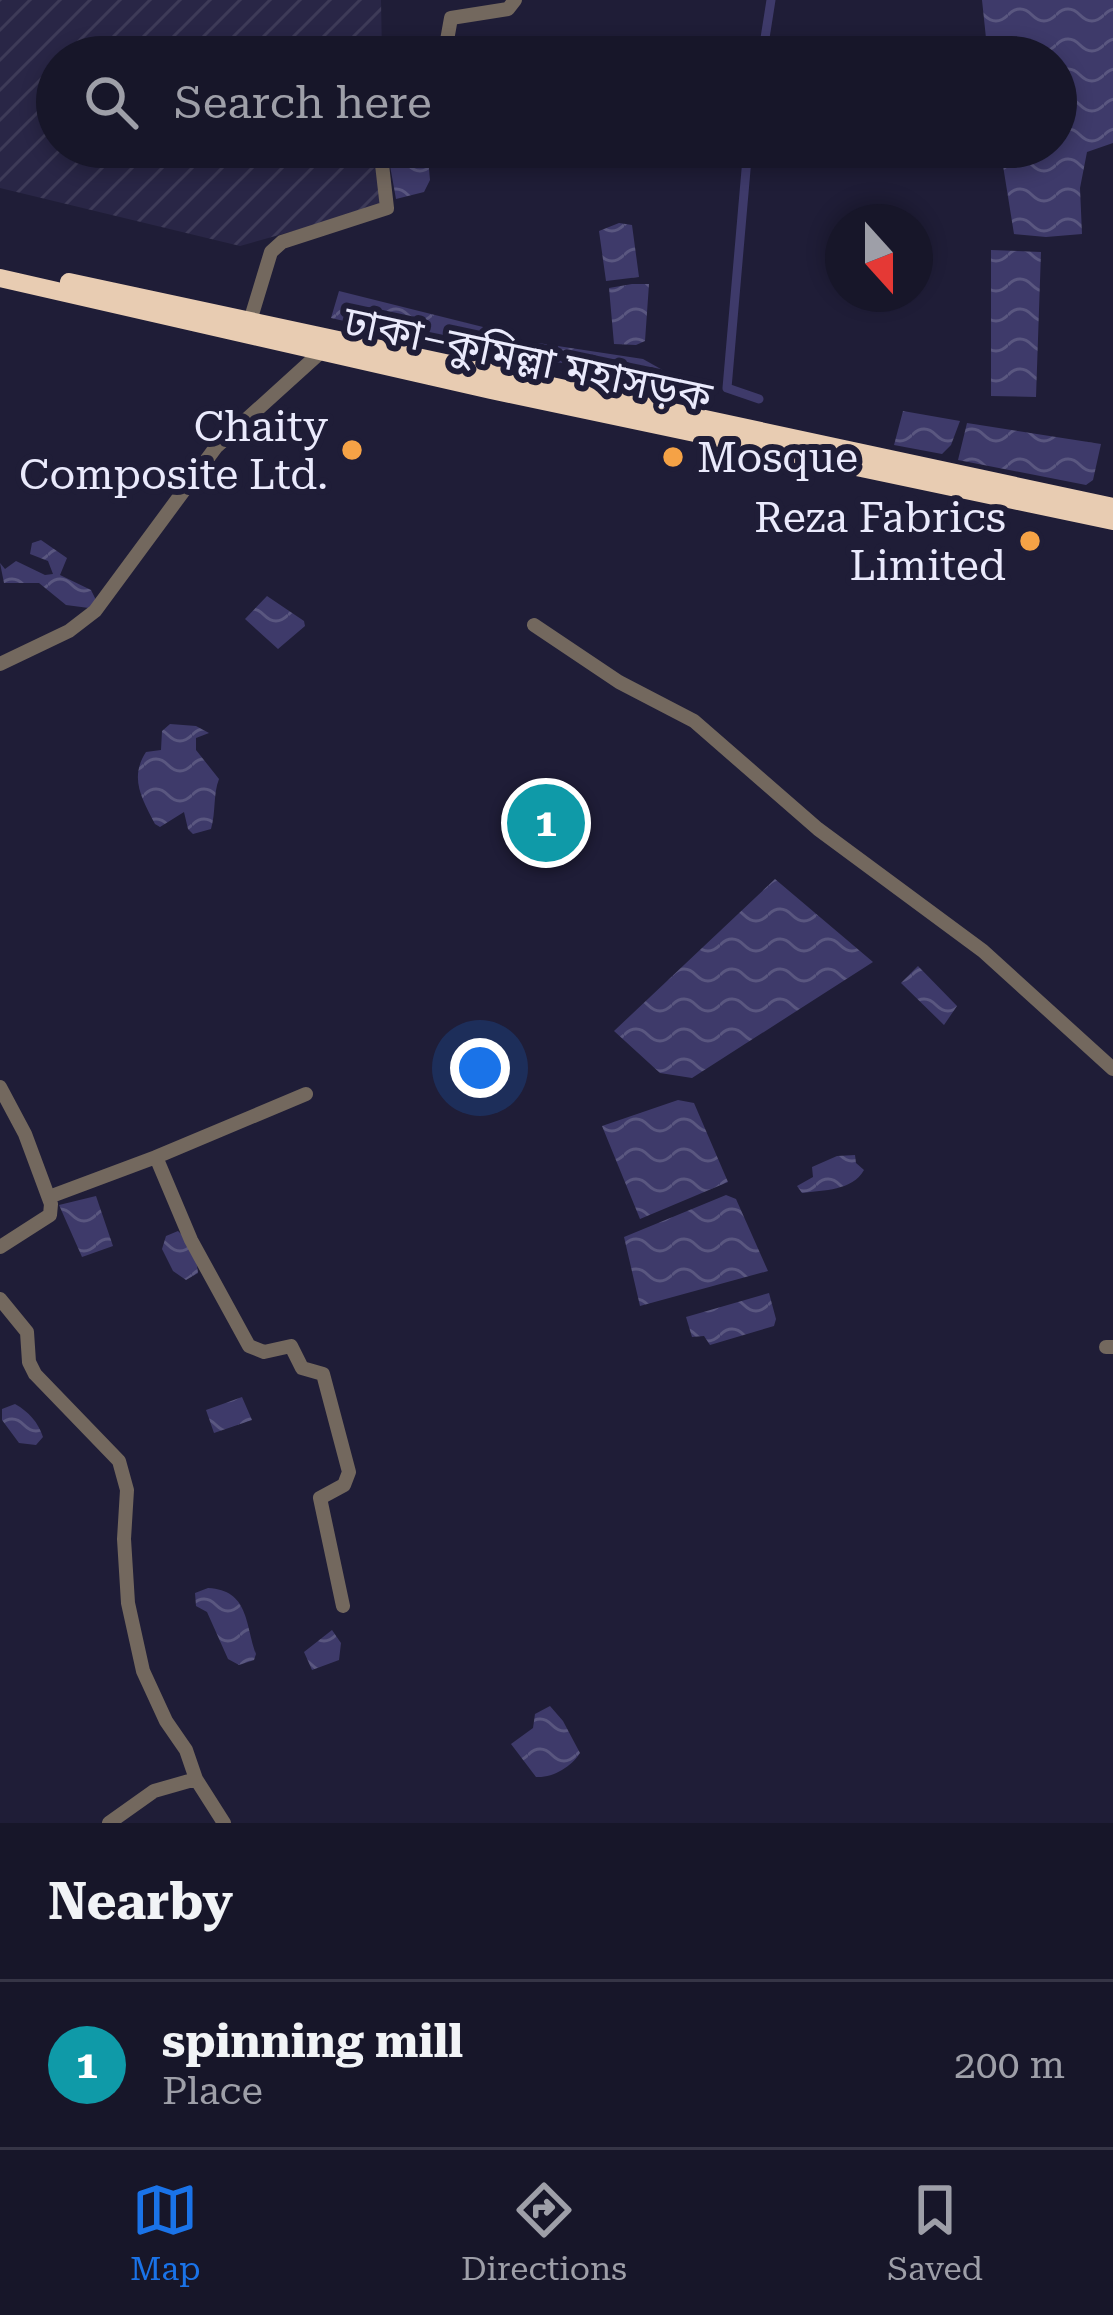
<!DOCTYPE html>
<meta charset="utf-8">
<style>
:root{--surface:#171629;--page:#201f31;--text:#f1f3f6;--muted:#9e9fa8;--line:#363546;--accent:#1a73e8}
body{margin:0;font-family:"Roboto Serif","Noto Sans Bengali",serif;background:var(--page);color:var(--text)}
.compass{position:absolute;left:825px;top:204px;width:108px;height:108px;border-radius:50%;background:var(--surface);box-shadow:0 6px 18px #0003;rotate:159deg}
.you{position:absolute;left:480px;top:1068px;width:42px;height:42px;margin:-30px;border:9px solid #fff;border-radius:50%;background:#1a73e8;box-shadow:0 0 0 18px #1a73e833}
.badge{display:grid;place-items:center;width:78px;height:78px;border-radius:50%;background:var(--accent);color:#fff;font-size:39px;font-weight:700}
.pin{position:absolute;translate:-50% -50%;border:6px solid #fff;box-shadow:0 3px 12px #0006}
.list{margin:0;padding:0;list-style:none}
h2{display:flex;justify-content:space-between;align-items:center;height:156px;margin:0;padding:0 48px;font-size:51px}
h2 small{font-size:39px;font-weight:400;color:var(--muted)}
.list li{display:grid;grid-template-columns:78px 1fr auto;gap:36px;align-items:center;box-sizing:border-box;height:168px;padding:0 48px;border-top:3px solid var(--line)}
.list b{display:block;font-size:45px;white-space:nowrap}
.list p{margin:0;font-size:39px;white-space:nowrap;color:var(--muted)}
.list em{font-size:39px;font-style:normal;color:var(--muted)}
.icon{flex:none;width:66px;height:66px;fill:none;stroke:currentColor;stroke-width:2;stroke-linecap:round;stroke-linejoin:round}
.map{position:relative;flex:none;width:1113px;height:1823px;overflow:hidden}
.search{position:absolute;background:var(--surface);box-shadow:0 6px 18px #0003;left:36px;right:36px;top:36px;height:132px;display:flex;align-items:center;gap:30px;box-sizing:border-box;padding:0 42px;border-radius:66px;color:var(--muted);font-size:45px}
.sheet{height:324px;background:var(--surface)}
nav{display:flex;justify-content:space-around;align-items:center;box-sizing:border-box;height:168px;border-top:3px solid var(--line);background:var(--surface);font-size:33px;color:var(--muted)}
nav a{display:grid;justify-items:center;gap:6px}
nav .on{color:var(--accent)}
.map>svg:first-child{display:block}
.industrial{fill:url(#industrial-furrows)}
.water{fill:url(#water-waves)}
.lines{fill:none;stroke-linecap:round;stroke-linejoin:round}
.canal{stroke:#3e3a6a;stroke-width:9}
.minor{stroke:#73685e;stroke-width:14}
.highway{stroke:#e8ccb2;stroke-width:18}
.poi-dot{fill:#f5a246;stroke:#1f1d37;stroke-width:4.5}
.labels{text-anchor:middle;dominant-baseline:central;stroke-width:12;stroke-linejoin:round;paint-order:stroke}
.street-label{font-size:42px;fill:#eaeafc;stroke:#1f1d37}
.poi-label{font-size:42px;fill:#eaeafc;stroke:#1f1d37;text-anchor:end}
</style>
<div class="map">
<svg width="1113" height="1823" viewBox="0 0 1113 1823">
<defs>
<pattern id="industrial-furrows" width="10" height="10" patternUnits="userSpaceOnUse" patternTransform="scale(3)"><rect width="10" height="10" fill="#292646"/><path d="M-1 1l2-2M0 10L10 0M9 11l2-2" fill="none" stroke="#3e3b58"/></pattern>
<pattern id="water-waves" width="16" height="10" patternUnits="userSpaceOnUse" patternTransform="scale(3)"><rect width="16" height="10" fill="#3e3a6a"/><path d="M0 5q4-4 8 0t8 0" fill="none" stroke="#5a5780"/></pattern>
</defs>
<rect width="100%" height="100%" fill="#1f1d37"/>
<!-- industrial -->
<path class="industrial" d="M0,0H381L382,57H57V147H384L386,205L240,246L0,188Z"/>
<!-- water -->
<path class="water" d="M982,0H1113V143L1087,152L1080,188L1082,234L1046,237L1014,234L1000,147H1056V57H988Z
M392,147H427L430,180L424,192L396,199L387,149Z
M619,223L632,225L639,277L606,281L599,231Z
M991,250L1041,252L1036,397L991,396Z
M632,284H649L645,341L636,345L614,344L609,288Z
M339,291L515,335L511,359L331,318Z
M538,343L643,359L675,377L674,383L540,359Z
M903,411L960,421L951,445L942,454L894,445Z
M967,423L1101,444L1093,480L1086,485L958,460Z
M41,540L67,558L60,575L91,590L97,602L89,608L66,605L39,583H4L0,563L5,569L16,561L45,575L53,574L48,561L30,554L32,543Z
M267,596L304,621L305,626L278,649L245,619Z
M170,724L196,726L209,733L196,738V750L219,779C213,794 216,812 211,829L193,834L188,829L184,812L160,827L155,824C142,799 129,778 146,752L161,750L162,731Z
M775,879L873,962L692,1078L660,1073L614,1031Z
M918,966L957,1006L944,1025L901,983Z
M678,1100L694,1103L728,1182L640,1219L602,1126Z
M855,1155L856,1163L864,1170C852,1191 824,1190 802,1193L797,1186L813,1177L812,1167L837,1156Z
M726,1195L736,1199L768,1271L640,1306L624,1237Z
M96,1196L113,1246L82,1257L59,1205Z
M178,1231C190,1241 197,1258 198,1273L186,1280L173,1271L162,1249L166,1236Z
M769,1293L776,1319L774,1326L710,1345L704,1336L692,1337L686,1317Z
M242,1397L252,1420L214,1433L206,1410Z
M15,1404C29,1412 38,1422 43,1437L36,1445L19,1443L2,1420V1409Z
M208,1588C249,1590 245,1624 256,1654L254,1660L239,1665L228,1659L207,1612L196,1606L195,1593Z
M332,1630L341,1643L339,1660L312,1670L304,1652Z
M550,1706L563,1721L580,1753C571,1767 553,1778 536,1777L511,1744L533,1728L535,1714Z"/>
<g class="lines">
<!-- canal -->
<path class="canal" d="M762,57L771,0
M748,147L727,388L759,399"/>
<!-- minor -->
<path class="minor" d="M444,57L451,18L508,9L515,0
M250,321L271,252L282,242L387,208L380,147
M534,625L619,682L694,721L818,829L983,951L1113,1069
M0,664L69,631L95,611L216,447L322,351
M0,1087L25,1134L51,1204L50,1215L0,1247
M156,1157L306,1094
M49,1197L156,1157L191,1240L249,1346L264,1352L291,1346L302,1368L323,1374L349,1472L344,1485L320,1498L343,1606
M0,1299L27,1332L29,1362L35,1374L119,1461L127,1490L124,1539L128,1603L143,1671L166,1721L186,1750L196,1779L224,1823
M1106,1347H1113
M109,1823L154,1791L196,1779"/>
<!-- highway -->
<path class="highway" d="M0,278L491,390L1113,521
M69,282L1113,507"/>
</g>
<!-- markers -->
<g class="poi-dot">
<circle cx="352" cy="450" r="12"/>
<circle cx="673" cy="457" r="12"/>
<circle cx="1030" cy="541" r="12"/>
</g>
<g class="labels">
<!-- street labels -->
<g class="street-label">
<text transform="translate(528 359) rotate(12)">ঢাকা–কুমিল্লা মহাসড়ক</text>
</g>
<!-- poi labels -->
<g class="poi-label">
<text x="328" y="426">Chaity<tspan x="328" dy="48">Composite Ltd.</tspan></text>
<text x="697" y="457" text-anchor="start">Mosque</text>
<text x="1006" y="517">Reza Fabrics<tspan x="1006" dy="48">Limited</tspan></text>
</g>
</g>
</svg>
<svg class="compass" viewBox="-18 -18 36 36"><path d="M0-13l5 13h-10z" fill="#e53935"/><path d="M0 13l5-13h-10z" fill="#9e9fa8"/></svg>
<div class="you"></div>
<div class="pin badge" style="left:546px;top:823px;background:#0f9aa8">1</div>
<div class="search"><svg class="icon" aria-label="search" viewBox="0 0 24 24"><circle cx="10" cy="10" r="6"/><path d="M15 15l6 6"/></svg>Search here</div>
</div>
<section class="sheet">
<h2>Nearby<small></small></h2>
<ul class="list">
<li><span class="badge" style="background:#0f9aa8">1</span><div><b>spinning mill</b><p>Place</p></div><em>200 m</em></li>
</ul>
</section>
<nav>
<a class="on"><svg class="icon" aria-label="map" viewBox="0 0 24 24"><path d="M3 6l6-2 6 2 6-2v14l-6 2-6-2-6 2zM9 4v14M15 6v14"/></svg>Map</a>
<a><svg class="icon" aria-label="directions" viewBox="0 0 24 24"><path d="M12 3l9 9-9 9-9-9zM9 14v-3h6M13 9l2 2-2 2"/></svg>Directions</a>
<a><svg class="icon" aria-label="saved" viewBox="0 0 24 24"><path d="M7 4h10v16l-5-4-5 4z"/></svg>Saved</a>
</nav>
